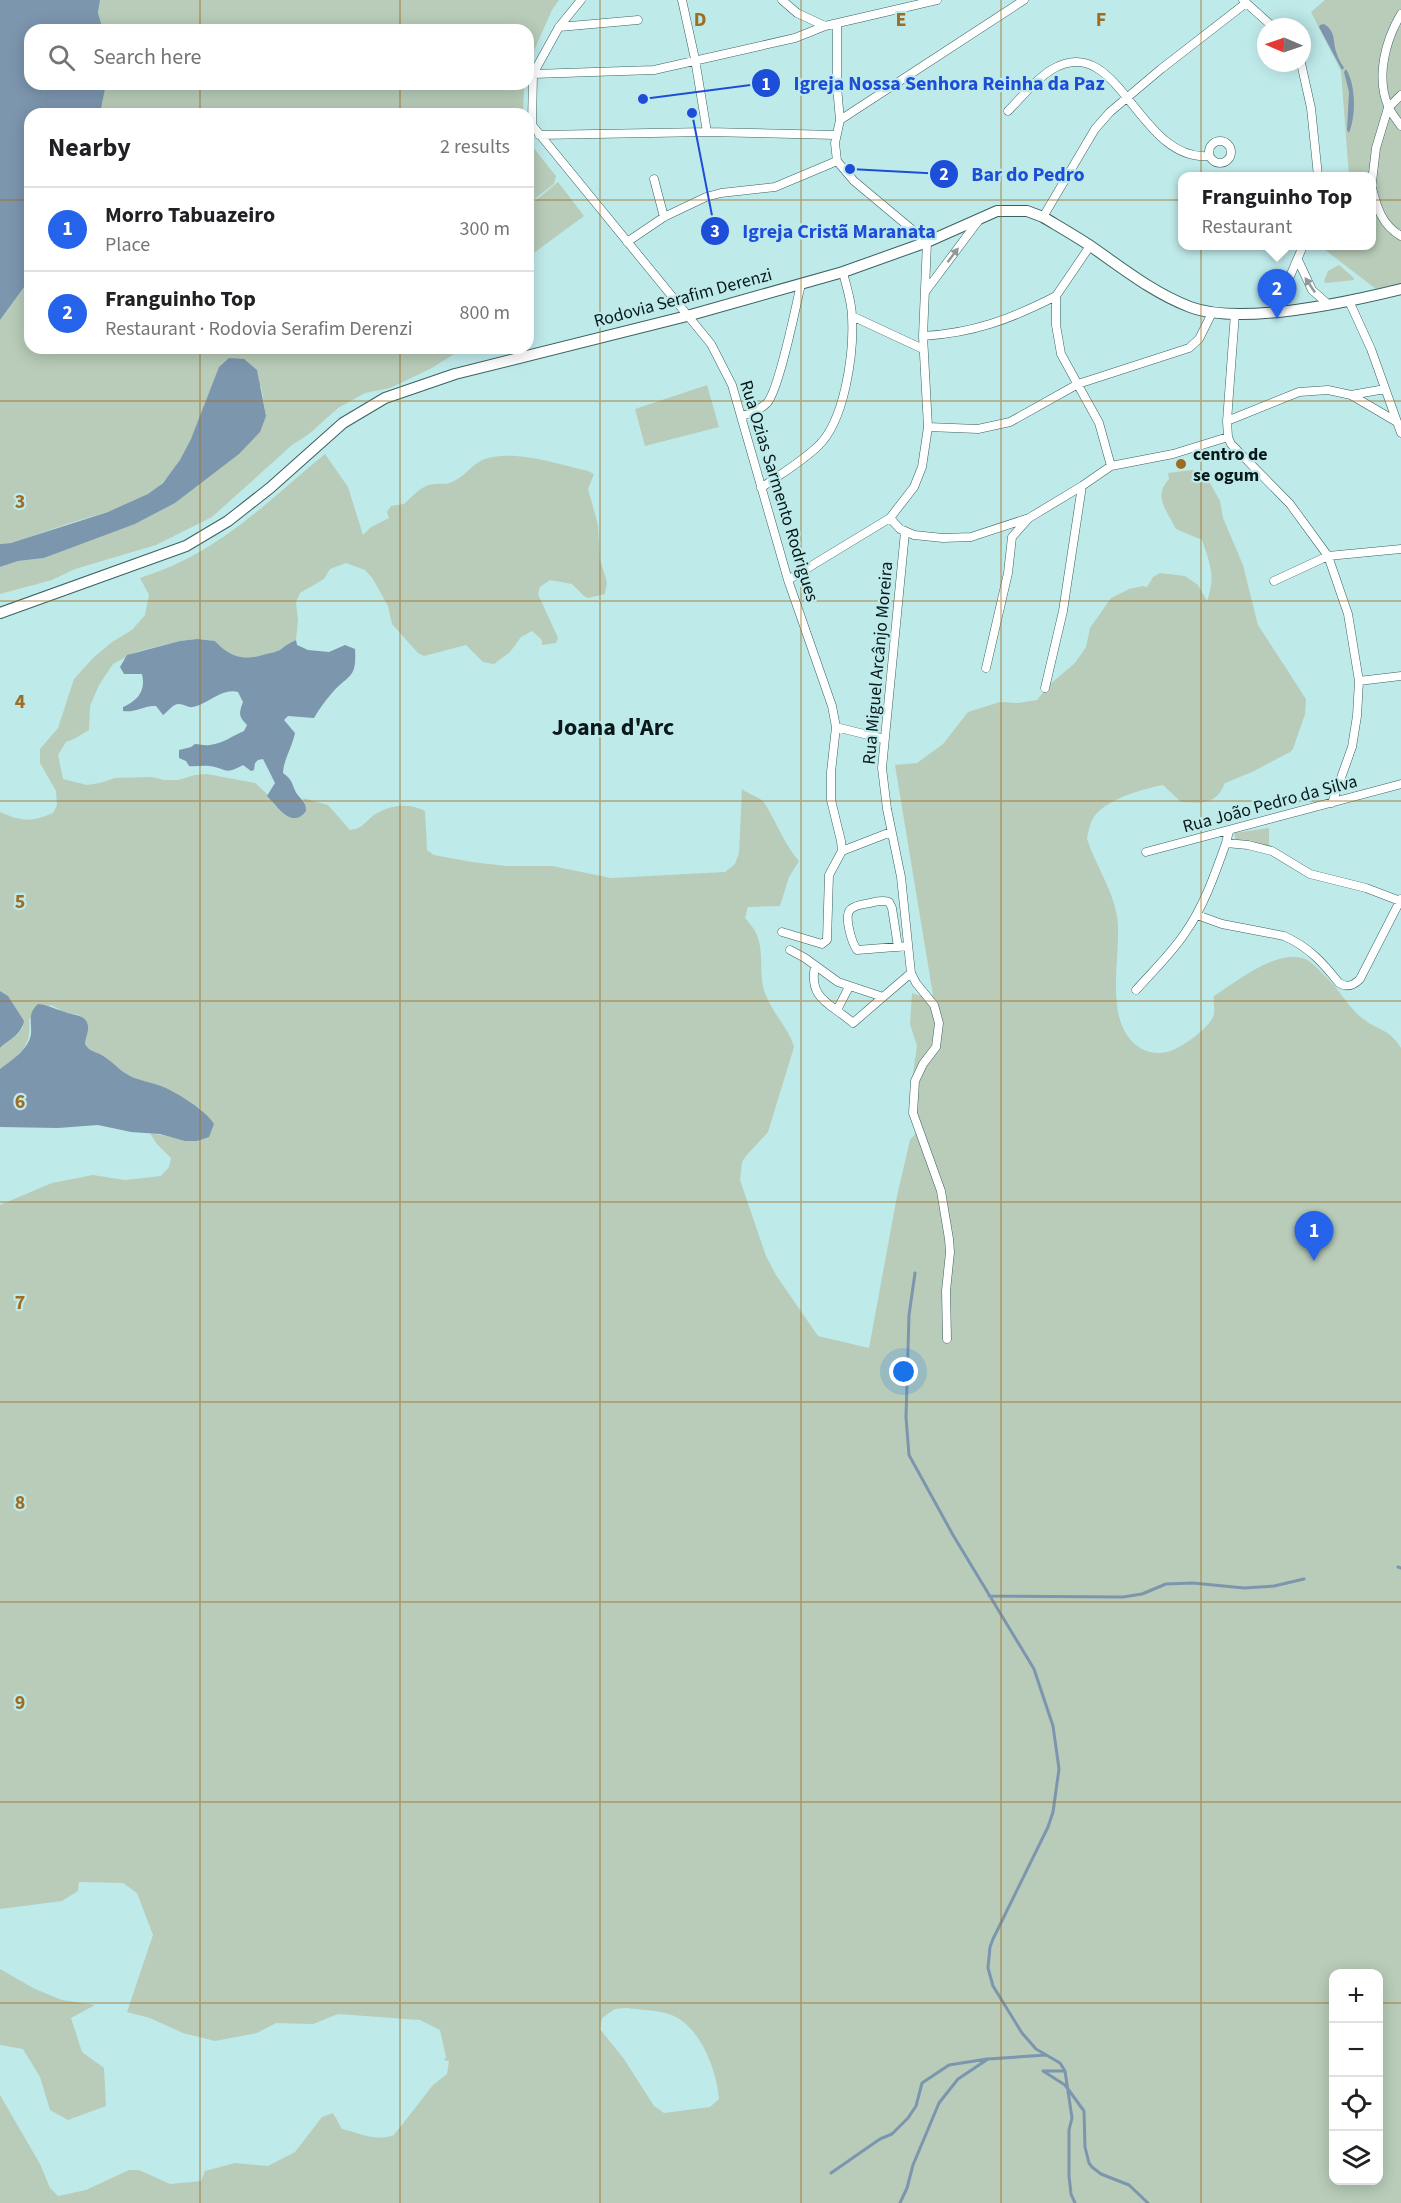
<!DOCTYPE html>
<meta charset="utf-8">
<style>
:root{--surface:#fff;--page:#f2f2f2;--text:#202124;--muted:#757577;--line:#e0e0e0;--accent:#2563eb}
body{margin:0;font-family:"Source Sans 3",sans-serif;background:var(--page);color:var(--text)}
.controls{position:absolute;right:18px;bottom:18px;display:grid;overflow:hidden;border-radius:12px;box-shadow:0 3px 15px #0003}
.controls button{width:54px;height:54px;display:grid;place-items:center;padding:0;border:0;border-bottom:2px solid var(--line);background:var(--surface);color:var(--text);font:30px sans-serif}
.compass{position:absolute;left:1257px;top:18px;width:54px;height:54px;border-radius:50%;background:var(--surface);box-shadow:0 3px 15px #0003;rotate:272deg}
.you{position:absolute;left:904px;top:1372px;width:21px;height:21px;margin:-15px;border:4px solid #fff;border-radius:50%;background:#1a73e8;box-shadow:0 0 0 9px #1a73e833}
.badge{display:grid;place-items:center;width:39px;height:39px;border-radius:50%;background:var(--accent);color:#fff;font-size:20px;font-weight:700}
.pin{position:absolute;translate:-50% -50px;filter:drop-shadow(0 2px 3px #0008)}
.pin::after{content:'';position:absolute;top:32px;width:21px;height:18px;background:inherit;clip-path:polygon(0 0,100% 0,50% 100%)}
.popup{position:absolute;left:1178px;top:172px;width:198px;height:78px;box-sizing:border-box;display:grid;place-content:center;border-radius:12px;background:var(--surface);filter:drop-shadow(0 2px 4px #0005);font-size:20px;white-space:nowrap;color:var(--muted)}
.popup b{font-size:22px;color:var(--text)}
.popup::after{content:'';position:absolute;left:50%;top:100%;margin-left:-12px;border:12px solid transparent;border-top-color:var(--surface)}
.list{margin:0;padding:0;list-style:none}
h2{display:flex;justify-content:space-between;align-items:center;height:78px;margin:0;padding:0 24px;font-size:26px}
h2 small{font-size:20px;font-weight:400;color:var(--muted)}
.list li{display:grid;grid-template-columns:39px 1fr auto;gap:18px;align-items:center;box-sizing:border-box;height:84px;padding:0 24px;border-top:2px solid var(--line)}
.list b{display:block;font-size:22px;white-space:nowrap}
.list p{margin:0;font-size:20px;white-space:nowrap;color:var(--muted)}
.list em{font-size:20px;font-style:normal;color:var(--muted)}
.icon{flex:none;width:33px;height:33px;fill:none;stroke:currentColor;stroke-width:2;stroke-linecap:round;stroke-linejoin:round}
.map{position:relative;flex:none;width:1401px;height:2203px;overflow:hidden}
.search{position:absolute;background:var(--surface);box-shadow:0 3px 15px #0003;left:24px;top:24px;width:510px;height:66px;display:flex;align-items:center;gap:15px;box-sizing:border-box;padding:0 21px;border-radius:18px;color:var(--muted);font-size:22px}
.panel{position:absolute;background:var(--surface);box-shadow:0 3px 15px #0003;left:24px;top:108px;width:510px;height:246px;border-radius:18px}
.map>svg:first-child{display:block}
.green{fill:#b8ccb9;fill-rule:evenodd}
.water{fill:#7c96ae}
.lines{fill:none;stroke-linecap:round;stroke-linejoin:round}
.stream{stroke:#7c96ae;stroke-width:3}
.minor-casing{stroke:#3a6161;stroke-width:9}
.secondary-casing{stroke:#3a6161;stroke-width:12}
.minor{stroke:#fff;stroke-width:8}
.secondary{stroke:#fff;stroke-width:10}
.oneway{fill:#909898}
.grid{fill:none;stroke:#9f6c23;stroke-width:1.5;stroke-opacity:0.55}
.poi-dot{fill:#9f6c23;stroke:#bfeaea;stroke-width:2}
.labels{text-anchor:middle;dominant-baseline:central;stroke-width:4.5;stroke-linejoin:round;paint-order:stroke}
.street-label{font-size:18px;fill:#091919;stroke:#bfeaea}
.poi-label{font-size:18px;font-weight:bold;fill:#091919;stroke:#bfeaea;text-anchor:start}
.district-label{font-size:24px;font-weight:bold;fill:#091919;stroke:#bfeaea}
.grid-label{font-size:20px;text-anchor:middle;font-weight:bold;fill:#9f6c23;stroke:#bfeaea;stroke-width:4.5;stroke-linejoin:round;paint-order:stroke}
.leader{fill:none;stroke:#1d4ed8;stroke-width:2}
.callout-dot{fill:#1d4ed8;stroke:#bfeaea;stroke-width:2}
.mark-label{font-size:18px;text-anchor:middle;font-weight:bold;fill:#fff}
.callout-label{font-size:20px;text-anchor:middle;font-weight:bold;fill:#1d4ed8;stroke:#bfeaea;stroke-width:4.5;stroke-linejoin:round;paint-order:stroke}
</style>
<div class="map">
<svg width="1401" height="2203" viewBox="0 0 1401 2203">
<rect width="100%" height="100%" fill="#bfeaea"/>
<!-- green -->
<path class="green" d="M100,0H559L552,10L528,64V30H103L98,14Z
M1325,0H1401V283L1376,289L1320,246H1372V176H1349L1341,71L1311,12Z
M106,84H524L523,114H100Z
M528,141L556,176L554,184L528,204Z
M558,182L584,216L531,255L528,252V207Z
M1339,265L1354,278V280L1326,283L1324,281L1328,271Z
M30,279V348H464L430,369L390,388L365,393L338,408L309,434L292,445L212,517L156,545L75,569L52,580L0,594V567L18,561L44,558L135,524L175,503L199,484L266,416L261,386L219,367C208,404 191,455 163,482C143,503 108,512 80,520C57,527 34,536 11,543L0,544V320Z
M707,385L719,427L645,446L635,409Z
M325,454L348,487L363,535L371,527L389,518L387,512L391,506L404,504C413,496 421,485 434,484C441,483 446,485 452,482C464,477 472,465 482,460C512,448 558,464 588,471L594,474L588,489L598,525L600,560L607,582L605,594L588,598L584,596L572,584L550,580L540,587L538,594L558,638L556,643L542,645V640L532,631L521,637L510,652L494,664L483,662L466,645L424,656L418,653L392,624L388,606L373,579L365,570L346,563L330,569L324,579L300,593L296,602L298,620L296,640C290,643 285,646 280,650C276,652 270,653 266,654C244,661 231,658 215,641L197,639L180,641L136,652L113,664L99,685L90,706L89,730L74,739L66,742L58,755L63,779L87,785L100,783L115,778L152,777L164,780H178L195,775L207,774L255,783L267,794L276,807L306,806L303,798L328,805L350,830C362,829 365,822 374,815C389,805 408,802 425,811L427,850L434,855L472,862L506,866H552L611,878L725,872L735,864L739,853L742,789C749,795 760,796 765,804C777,823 784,844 799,861L789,877L780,906L748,907L745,918C749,923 754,928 756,933C765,952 758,974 765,993C772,1013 790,1030 794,1047L768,1132L746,1156L742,1162L740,1180L766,1256L776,1275L818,1336L869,1348L897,1196L910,1140L917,1132L911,1087L917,1046L910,1024L912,993L924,997L933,995L895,765L917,763L943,744L968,712L1000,702L1018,703L1037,700L1049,685L1075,663L1086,647L1090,628L1111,598L1129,589L1143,586L1147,587L1153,577L1160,573L1185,576L1198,585L1207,601C1216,576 1210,564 1202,540L1176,529C1168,512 1152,497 1169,479L1168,473L1192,470L1204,472L1220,501L1223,518L1243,565L1258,625L1306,699L1305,714L1293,749L1290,752L1252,772L1225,783C1216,805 1202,803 1181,802L1163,785C1143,789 1106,799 1094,817C1090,822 1088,833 1087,839C1096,866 1112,888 1117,916C1123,955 1100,1025 1142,1049C1152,1054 1163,1054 1173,1050C1185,1045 1211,1027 1214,1014C1215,1009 1213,1003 1214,996C1236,982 1282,944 1309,961C1316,966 1323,974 1329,980C1341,992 1349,1008 1362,1018C1378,1031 1389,1028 1401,1048V2203H0V2095L40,2164L50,2188L58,2196L86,2190L129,2170H139L170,2184L201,2181L205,2171L235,2163L268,2166L295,2152L322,2117L333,2113L342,2129C360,2133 376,2142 394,2135L433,2085L447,2074L449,2061L444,2060L446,2057L440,2030L420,2020L338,2014L313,2024L276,2023L257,2033L215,2041L183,2033L150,2018L127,2012L153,1935L137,1893L123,1883L79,1882L78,1891L62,1901L0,1909V1205L52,1183L93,1175L125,1180L161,1176L169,1167L171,1158L156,1143L150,1133L172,1137L201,1109L163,1087L139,1080L128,1075L100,1054L89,1050L85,1045V1038L79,1015L66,1013L51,1005L29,1019C32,1046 21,1054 0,1069V1048L17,1035L23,1027L8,997L0,991V812C23,822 31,822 53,813L57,805L56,791L40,763V749L58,728L74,679L93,658L112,642L132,630L145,615L149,595L140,578C218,554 264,504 325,454ZM1334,1974H1378V2180H1334ZM627,2008C641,2010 656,2010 669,2014C700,2024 717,2071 719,2099L710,2107L664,2113L654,2106L624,2059L600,2029L602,2018L615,2009Z
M1269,828V846L1236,841L1234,833Z
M0,1969L35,1989L62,2000L95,2005L71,2018L82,2052L104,2068L106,2106L68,2120L50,2110L40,2077L23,2049L0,2045Z"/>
<!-- water -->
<path class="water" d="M0,0H100L98,13L103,30H30V84H106L100,114H30V279L0,320Z
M1324,24C1337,32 1332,42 1337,54C1338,59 1342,64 1344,68L1342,70L1319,27L1320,25Z
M1346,69C1356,85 1356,116 1349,133L1347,130L1349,92L1344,72Z
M229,358L244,359L257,370L266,416L260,432L239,454L175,503L135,524L44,558L18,561L0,567V544L11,543L108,512L148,494L163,483L180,460L191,439L219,367Z
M197,639L215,641C231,658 244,661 266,654C270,653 276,652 280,650C285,646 289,643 296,640L297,645L308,650L329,652L345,645L355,649C357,680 348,674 332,693C325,701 319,709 314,718L288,716L284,720L295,733C292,748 284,758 283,773C294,781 291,784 297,794C302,801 306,801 306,811C292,830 277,806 267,796L275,783L263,759L258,760L255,763L254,770L251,771L243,765C223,776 227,768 209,766C202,765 196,767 189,766L186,761L179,758V750L191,747L195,744C200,744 204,746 210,745C224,743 232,736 244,731L247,725C238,716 239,713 243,702L238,692C221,688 209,704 193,707C188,708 184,704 179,704C172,704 168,712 163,715L156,706C145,705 135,713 123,711V707C138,700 146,691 142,674H124L120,667L127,655L180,641Z
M0,991L8,996L24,1021C21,1035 10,1039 0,1048Z
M38,1004C48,1005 55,1009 65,1012C74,1016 86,1014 88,1026C89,1032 85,1038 85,1044C89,1051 93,1051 100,1054C111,1060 119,1070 130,1076C140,1081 151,1082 161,1086C176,1092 207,1111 214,1124L209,1137L197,1141H185L160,1134L131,1132L98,1125L58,1128L0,1127V1069C11,1061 29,1049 31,1034C32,1021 27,1014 38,1004Z"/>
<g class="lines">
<!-- stream -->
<path class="stream" d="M915,1273L909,1315L906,1417L909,1455L953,1535L1034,1669L1053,1726L1059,1769L1053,1812L1048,1827L993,1939L990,1947L988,1968L993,1986L1022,2033L1036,2049L1060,2063L1065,2071L1072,2118L1069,2130V2176L1071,2194L1075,2203
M1398,1567L1401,1568
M989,1596L1123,1597L1142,1594L1166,1584L1193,1583L1244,1588L1274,1586L1304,1579
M1064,2071H1043L1065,2085L1084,2111L1085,2147L1089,2163L1092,2167L1101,2174L1129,2185L1148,2203
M831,2173L880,2139L892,2134L908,2118L916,2106L922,2083L949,2065L987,2059
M900,2203L907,2188L913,2165L939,2103L958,2079L988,2059L1046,2055"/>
<!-- minor casing -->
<g class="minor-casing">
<path id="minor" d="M581,0L559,27L533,74L532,125L711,344L732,385L788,580L832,706L836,727L831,772V800L841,841L842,851L829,875L827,940L822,944L782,932
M682,0L695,59L707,132
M782,0L797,13L825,26
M1243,0L1273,27
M1401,14C1385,41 1376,77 1388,106C1391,113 1397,120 1401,126
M559,27L638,20
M1301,63L1311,108L1318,176
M533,74L654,70L795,38L825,26L937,0
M1008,111C1022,97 1035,80 1051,70C1119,28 1137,162 1209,156
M840,120L1024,0
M539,135L707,132L836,135
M1209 152a11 11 0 1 1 22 0a11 11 0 1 1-22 0Z
M654,179L664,217
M1372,182L1376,148L1388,108L1401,95
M1372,188C1377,208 1382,225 1401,236
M1043,217L1095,129L1110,112L1161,69L1246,3
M627,242L664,217L706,197L721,193L775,187L837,161
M1090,246L1056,296V325L1061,354L1099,423L1111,466
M1298,260L1312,290L1329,305
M925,292L979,220
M1349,301L1371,349L1401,433
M1275,311L1303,246
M852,316L923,349
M923,336C974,333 1011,319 1056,296
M1385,389L1351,395L1397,422
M742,416C751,413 760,410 767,403C779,390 796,306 801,284
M1227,421L1235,313
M928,427L978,429L1010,422L1078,384L1189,348L1199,339L1212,313
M761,488C779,475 800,463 817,447C845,422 854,353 852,317C852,302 846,286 843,272
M890,518L900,529L914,535L943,538L971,537L1029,518L1082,486L1111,466L1173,454L1228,437
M905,532L882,768L887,809L901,877L911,973L916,983L934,1005L939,1023L936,1047L923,1064L915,1081L913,1113L941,1191L949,1239L950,1252L946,1291L947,1339
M788,580L890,518L914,487L922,467L928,427L923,336L927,242L854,181L837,161L835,143L840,120L837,87V24
M1274,581L1328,556L1401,549
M986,668L1008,573L1012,537L1028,519
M1359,681L1401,676
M1045,688L1063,611L1082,486
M836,727L884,739
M1332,803L1352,747L1357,716L1359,681L1348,614L1328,556L1290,504L1231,444L1228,437L1227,421L1299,392L1328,390L1351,395
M1229,831L1226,843L1248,845L1272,851L1310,874L1366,888L1400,901
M842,851L891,832
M1146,852L1401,784
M1197,915L1222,924L1284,936C1309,947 1323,963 1339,983C1347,988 1353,986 1360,979L1401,899
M898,947L892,908L889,902C882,900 877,901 870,903C864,904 855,905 851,909C843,915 852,943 857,950L908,946
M790,950L805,958L838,982L883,997L911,973
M815,966C808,1000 832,1004 853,1023L883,997
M1136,990C1153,971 1171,954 1185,933C1204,906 1215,874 1226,843
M837,1010L849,987"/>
</g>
<!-- secondary casing -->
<g class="secondary-casing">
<path id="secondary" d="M0,613L186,546L228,521L270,488L343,423L385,398L455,374L687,316L843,272L927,242L997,211H1027L1043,217C1058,226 1074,235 1089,245C1121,267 1153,293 1190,307C1241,326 1348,302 1401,289"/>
</g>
<!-- minor -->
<use href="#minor" class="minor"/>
<!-- secondary -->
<use href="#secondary" class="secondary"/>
</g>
<!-- one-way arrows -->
<defs><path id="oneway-solid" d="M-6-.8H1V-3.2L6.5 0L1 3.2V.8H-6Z" transform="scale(1.5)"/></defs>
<g class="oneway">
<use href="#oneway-solid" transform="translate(953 255) rotate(-53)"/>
<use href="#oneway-solid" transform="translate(1310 285) rotate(-124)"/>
</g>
<!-- grid -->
<path class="grid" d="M200,0V30M400,0V30M600,0V2203M801,0V2203M1001,0V2203M1201,0V2203M200,84V114M400,84V114M0,200H30M528,200H1401M200,348V2203M400,348V2203M0,401H1401M0,601H1401M0,801H1401M0,1001H1401M0,1202H1401M0,1402H1401M0,1602H1401M0,1802H1401M0,2003H1334M1378,2003H1401"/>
<!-- markers -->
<circle class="poi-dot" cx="1181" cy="464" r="6"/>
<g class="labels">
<!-- street labels -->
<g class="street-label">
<text transform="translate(683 298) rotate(-15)">Rodovia Serafim Derenzi</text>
<text transform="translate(779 491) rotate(73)">Rua Ozias Sarmento Rodrigues</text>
<text transform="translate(878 663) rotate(-85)">Rua Miguel Arcânjo Moreira</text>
<text transform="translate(1270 804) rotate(-15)">Rua João Pedro da Silva</text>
</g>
<!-- poi labels -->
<g class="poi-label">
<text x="1193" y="454">centro de<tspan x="1193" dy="21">se ogum</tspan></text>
</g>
<!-- district labels -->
<g class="district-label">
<text x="613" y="727">Joana d'Arc</text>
</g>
</g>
<g class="grid-label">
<text x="700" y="26">D</text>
<text x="901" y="26">E</text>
<text x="1101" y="26">F</text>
<text x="20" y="508">3</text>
<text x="20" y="708">4</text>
<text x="20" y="908">5</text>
<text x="20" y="1108">6</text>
<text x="20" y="1309">7</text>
<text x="20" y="1509">8</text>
<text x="20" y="1709">9</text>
</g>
<!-- callouts -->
<path class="leader" d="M643 99L766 83M850 169L944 174M692 113L715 231"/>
<g class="callout-dot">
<circle cx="643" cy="99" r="6"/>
<circle cx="850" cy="169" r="6"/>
<circle cx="692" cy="113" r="6"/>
<circle cx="766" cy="83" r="15"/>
<circle cx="944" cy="174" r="15"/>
<circle cx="715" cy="231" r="15"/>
</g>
<g class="mark-label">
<text x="766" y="90">1</text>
<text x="944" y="180">2</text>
<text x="715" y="237">3</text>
</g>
<g class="callout-label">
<text x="949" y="90">Igreja Nossa Senhora Reinha da Paz</text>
<text x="1028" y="181">Bar do Pedro</text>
<text x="839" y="238">Igreja Cristã Maranata</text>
</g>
</svg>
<div class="controls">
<button>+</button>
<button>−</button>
<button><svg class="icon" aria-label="locate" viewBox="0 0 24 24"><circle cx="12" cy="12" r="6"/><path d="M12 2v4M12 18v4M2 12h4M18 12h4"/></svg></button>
<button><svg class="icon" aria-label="layers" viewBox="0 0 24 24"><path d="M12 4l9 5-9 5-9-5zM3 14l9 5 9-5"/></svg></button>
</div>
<svg class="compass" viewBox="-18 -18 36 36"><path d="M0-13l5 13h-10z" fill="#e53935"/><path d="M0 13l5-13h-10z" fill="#757577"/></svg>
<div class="you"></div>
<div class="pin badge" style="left:1314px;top:1261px">1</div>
<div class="pin badge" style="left:1277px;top:319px">2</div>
<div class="popup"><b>Franguinho Top</b>Restaurant</div>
<div class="search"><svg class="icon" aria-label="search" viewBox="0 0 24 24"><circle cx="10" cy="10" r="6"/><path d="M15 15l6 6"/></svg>Search here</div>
<section class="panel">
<h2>Nearby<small>2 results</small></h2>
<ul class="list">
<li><span class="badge">1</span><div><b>Morro Tabuazeiro</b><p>Place</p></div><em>300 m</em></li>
<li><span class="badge">2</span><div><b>Franguinho Top</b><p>Restaurant · Rodovia Serafim Derenzi</p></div><em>800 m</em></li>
</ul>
</section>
</div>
